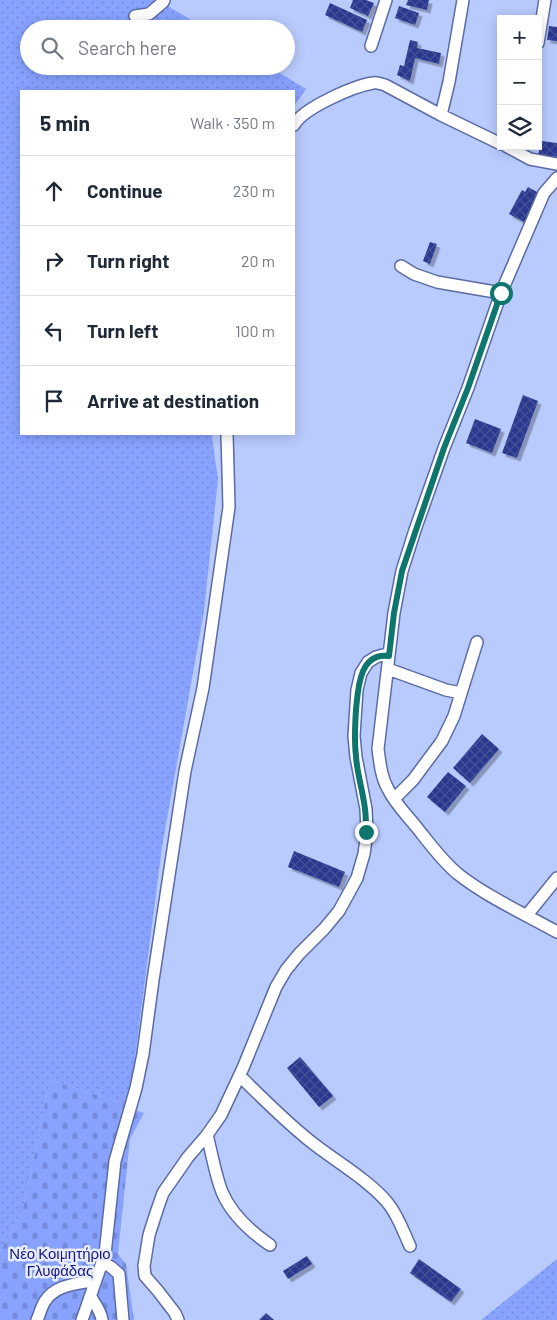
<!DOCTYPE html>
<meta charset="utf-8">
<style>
:root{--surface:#fff;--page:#f6f6f7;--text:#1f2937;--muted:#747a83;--line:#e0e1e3}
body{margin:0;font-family:Barlow,sans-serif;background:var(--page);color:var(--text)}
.controls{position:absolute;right:15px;top:15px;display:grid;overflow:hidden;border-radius:0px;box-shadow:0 2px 12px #0003}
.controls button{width:45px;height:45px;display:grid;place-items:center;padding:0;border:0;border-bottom:1px solid var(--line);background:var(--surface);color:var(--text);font:25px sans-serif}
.stop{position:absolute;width:15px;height:15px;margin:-11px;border:4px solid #0f766e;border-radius:50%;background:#fff}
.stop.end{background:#0f766e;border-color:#fff;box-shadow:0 1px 5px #0008}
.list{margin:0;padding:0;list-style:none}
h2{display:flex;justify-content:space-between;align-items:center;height:65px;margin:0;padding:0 20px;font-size:21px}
h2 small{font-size:16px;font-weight:400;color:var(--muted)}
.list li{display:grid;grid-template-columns:32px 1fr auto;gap:15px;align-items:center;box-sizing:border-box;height:70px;padding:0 20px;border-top:1px solid var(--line)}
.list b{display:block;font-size:19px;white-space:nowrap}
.list em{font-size:16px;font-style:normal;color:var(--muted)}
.icon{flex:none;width:28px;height:28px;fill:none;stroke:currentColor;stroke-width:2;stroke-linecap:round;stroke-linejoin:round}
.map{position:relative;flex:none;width:557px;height:1320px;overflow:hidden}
.search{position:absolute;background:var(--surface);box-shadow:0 2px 12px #0003;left:20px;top:20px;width:275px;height:55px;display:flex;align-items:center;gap:12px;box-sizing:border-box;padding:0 18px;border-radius:28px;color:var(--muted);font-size:19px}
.panel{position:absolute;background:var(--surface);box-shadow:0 2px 12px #0003;left:20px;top:90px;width:275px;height:345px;border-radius:0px}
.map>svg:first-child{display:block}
.grass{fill:url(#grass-dots)}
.cemetery{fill:url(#cemetery-stones)}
.building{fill:url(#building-cross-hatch);filter:url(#shadow)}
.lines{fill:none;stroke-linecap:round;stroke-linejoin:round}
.minor-casing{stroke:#5a6ba5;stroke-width:14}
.minor{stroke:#fff;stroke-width:11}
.route{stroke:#0f766e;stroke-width:6}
.labels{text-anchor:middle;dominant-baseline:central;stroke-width:5;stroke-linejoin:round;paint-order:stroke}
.park-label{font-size:15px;fill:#191786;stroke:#e7ecf9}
</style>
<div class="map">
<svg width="557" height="1320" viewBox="0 0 557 1320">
<defs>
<pattern id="grass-dots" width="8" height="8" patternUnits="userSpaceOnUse" patternTransform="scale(1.25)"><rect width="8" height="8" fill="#88a2ff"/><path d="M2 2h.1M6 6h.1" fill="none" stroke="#748adb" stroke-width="1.8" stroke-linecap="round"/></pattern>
<pattern id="cemetery-stones" width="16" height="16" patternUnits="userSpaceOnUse" patternTransform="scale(1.25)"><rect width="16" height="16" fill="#88a2ff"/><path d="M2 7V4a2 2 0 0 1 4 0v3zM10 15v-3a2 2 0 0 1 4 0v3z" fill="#748adb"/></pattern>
<pattern id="building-cross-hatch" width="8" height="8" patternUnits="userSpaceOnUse" patternTransform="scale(1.25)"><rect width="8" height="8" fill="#29378e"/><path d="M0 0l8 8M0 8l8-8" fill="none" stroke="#455198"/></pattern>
<filter id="shadow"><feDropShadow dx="3.5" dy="3.5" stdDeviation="0" flood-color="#0004"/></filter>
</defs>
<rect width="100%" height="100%" fill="#b9cafd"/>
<!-- grass -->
<path class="grass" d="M0,0H158L206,29H29V66H268L306,89L294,106V91H21V434H213L212,437L218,479L204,611L162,847L129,1105L50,1080L22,1213L0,1251Z
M557,1259V1320H481Z"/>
<!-- cemetery -->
<path class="cemetery" d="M50,1080L129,1105L138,1111L144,1113L130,1139L118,1254L126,1264L134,1320H0V1251L22,1213Z"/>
<!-- building -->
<path class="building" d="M353,0H366L374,3L368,16L350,8Z
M408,0H429L427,10L406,5Z
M330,3L367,20L362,32L325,15Z
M399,6L419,13L415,25L395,18Z
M549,26L557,27V41L547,40Z
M410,40L418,42L417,48L441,53L439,64L415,58L410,81L397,75L400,65L404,66Z
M541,141L557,143V157L538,155Z
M528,187L539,193L524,222L509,214L522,190L525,192Z
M430,242L437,244L430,264L423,261Z
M523,395L538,401L517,458L502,453Z
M475,419L501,429L492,453L466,443Z
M482,734L499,749L470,783L453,768Z
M448,772L466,786L445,812L427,797Z
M294,851L345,872L339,887L288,867Z
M300,1057L333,1096L319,1107L287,1068Z
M307,1256L312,1264L288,1279L283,1271Z
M419,1259L461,1289L451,1302L410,1273Z
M266,1313L274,1320H259Z"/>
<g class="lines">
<!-- minor casing -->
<g class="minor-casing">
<path id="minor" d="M135,16L149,14L163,2L164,0
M538,43L545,0
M371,46L386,0
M441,115L449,82L463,0
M294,125C303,108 354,86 373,83C377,82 381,84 385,85L441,115L501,144
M506,146L530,159L557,164
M557,178L544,193L501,293L468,388L444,448L415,530L402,571L394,613L378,749C380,763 381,777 388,789C395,804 408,816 418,829C430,844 443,862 458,874C487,897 525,914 557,932
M401,266L414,274L437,282L501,293
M388,669L446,690L461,693
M394,799L413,780L442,741L454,716L477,642
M527,915L557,878
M240,1076C262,1098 285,1121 310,1141C335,1161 366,1178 387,1202C398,1215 403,1231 410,1246
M207,1135C212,1154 215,1174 222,1192C231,1213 251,1232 270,1245
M102,1262L111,1267L119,1274L123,1320
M91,1297C95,1304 101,1311 102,1320
M37,1320C40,1314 41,1307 45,1301C56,1284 78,1284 96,1280
M82,1320L105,1254L115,1161L136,1088L143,1054L153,980L185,771L203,688L229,507L227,434
M178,1320L175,1313L158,1291L145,1276L144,1266L149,1235L157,1210L163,1193L188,1157L207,1135L221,1115L243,1068L276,987L286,970L299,954L324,929L339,911L357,878L364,854L367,832L366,809L356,757L354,736L357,690L361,673L368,662L376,657L383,655L389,656"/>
</g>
<!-- minor -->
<use href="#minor" class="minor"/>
</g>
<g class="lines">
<!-- route -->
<path class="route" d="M366,832C366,824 366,816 365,809C363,791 357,774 356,756C354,740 355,725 356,710C358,689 359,652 389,656L394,613L402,571L444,448L468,388L501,293"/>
</g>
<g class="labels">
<!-- park labels -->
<g class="park-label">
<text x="60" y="1253">Νέο Κοιμητήριο<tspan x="60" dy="17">Γλυφάδας</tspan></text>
</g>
</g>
</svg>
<div class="controls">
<button>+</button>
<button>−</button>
<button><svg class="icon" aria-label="layers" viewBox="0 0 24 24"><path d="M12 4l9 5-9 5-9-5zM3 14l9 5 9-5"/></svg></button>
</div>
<div class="stop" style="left:501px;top:293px"></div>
<div class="stop end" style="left:366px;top:832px"></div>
<div class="search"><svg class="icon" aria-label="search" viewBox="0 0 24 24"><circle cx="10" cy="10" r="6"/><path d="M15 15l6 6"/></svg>Search here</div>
<section class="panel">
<h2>5 min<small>Walk · 350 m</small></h2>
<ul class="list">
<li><svg class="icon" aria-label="ahead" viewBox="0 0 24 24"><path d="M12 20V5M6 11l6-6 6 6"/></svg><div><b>Continue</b></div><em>230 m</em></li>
<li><svg class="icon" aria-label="right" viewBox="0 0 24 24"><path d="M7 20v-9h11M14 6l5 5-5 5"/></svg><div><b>Turn right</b></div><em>20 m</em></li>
<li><svg class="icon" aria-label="left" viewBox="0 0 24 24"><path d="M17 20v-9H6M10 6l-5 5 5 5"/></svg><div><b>Turn left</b></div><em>100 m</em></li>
<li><svg class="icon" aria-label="arrive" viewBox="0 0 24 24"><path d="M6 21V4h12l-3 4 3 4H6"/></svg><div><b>Arrive at destination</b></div></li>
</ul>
</section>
</div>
